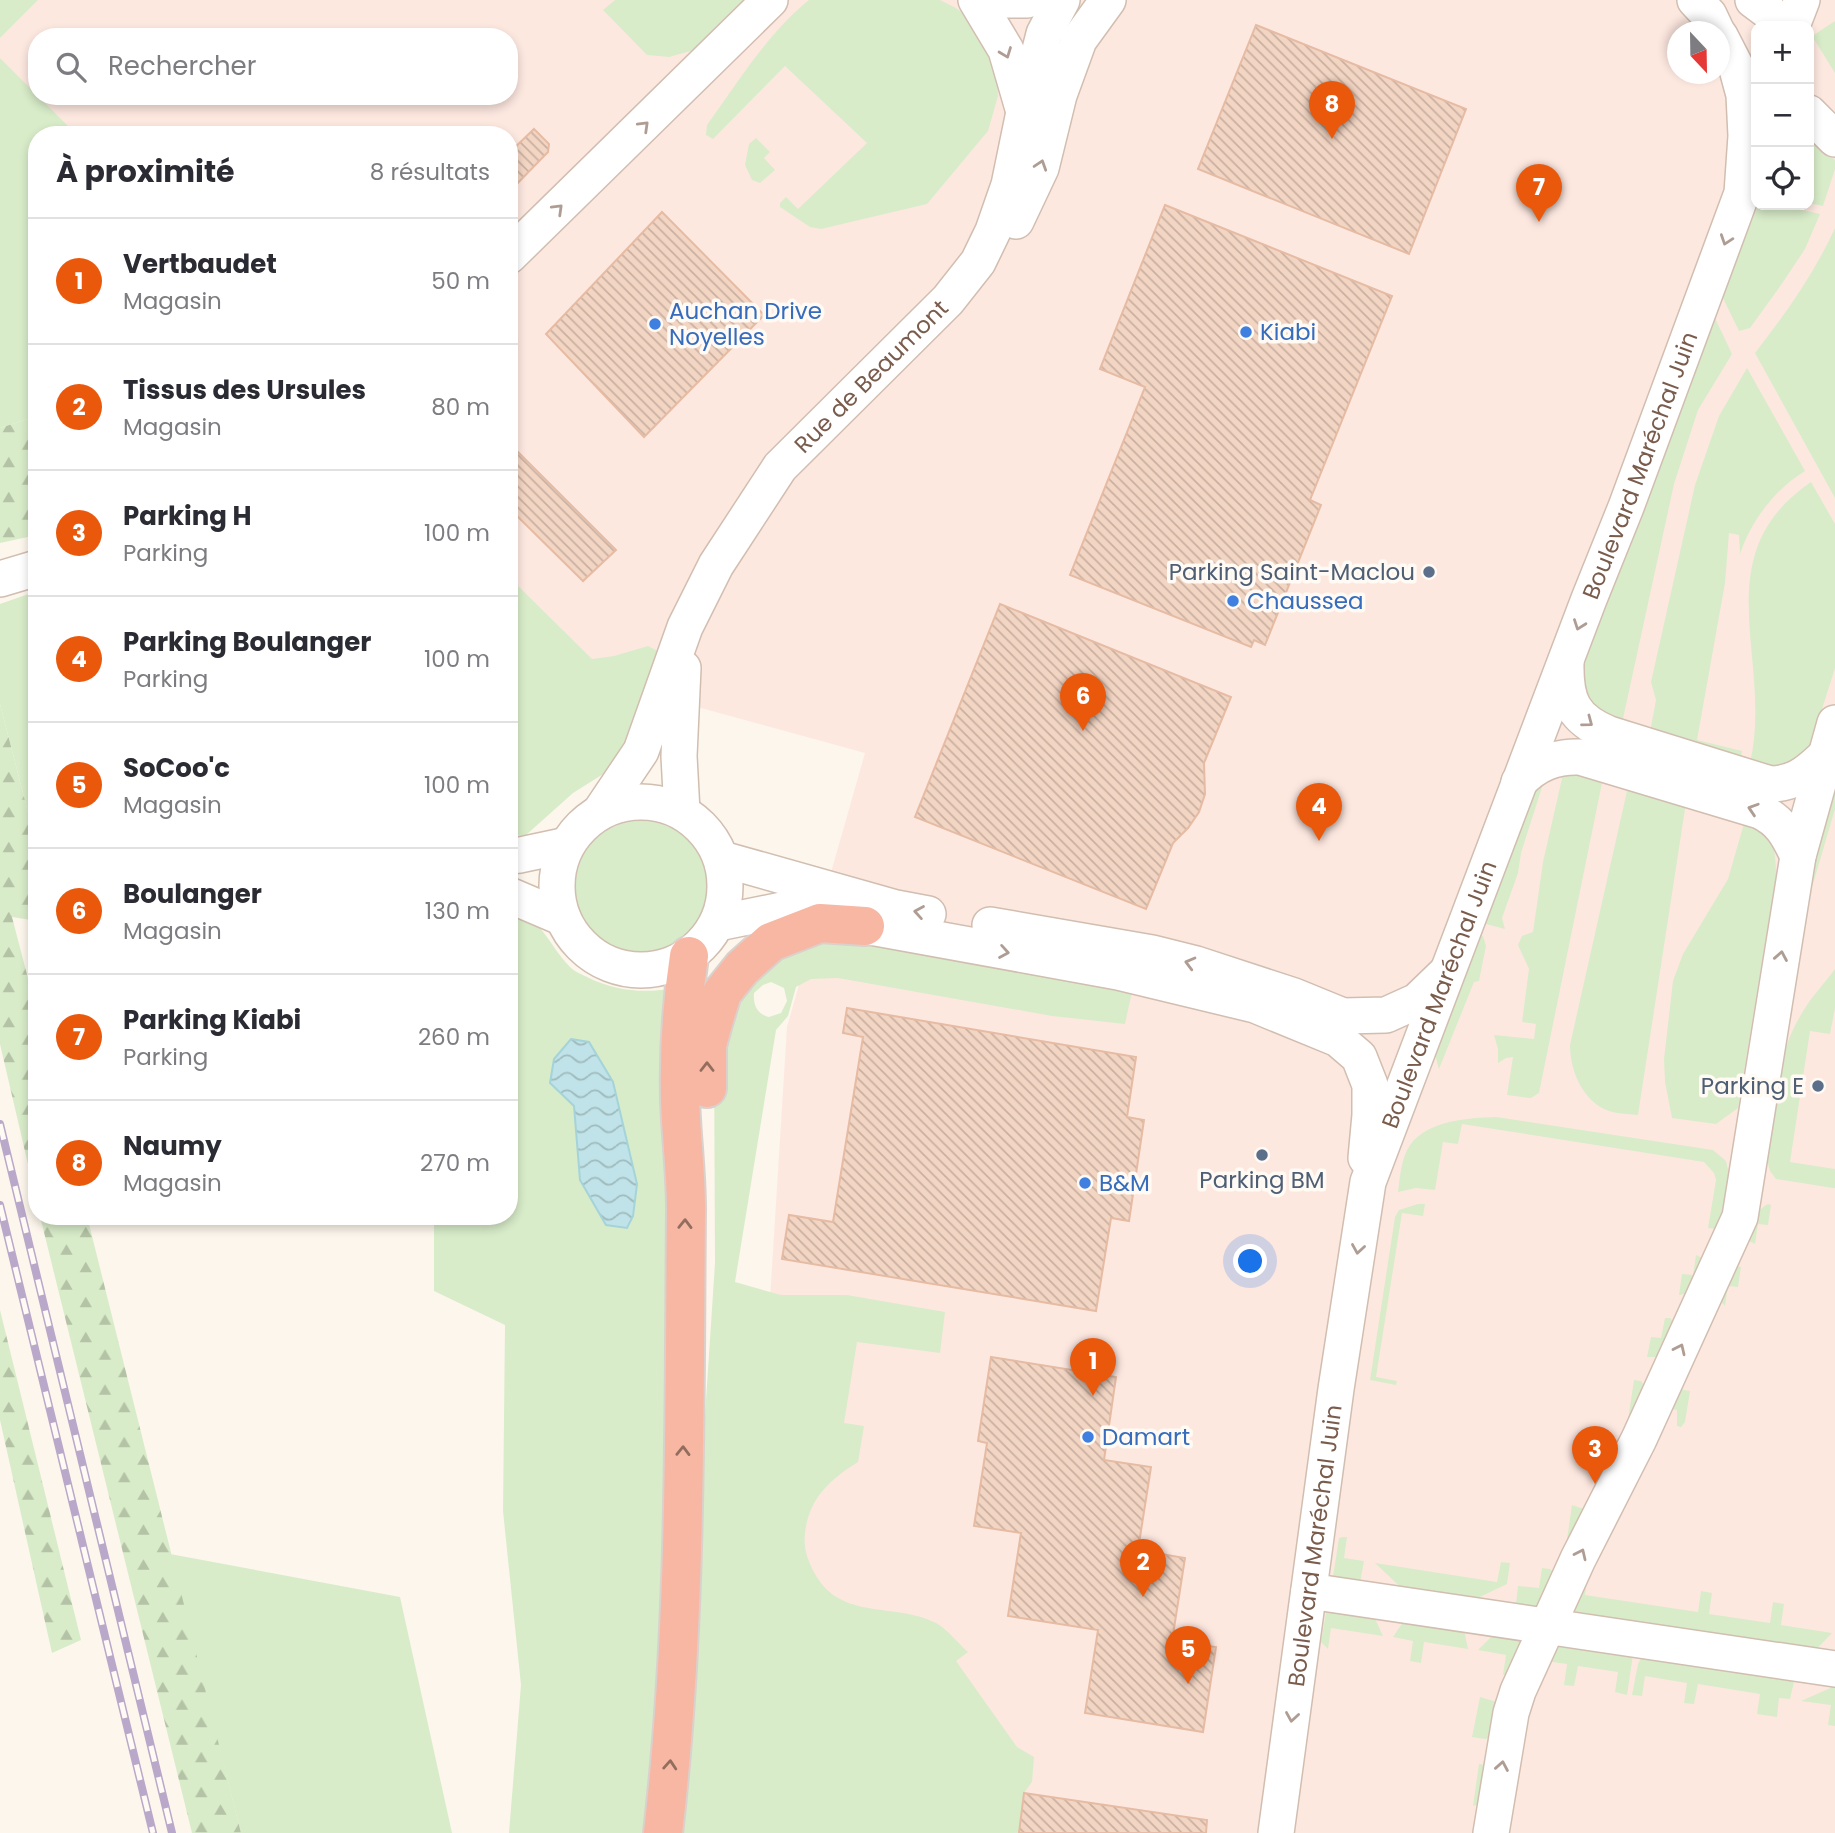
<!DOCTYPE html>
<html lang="fr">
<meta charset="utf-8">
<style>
:root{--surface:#fff;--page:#f7f7f7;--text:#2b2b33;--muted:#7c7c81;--line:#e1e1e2;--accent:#ea580c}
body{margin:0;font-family:Poppins,sans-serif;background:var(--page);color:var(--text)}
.controls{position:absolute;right:21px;top:21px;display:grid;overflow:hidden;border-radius:14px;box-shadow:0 4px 10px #0003}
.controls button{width:63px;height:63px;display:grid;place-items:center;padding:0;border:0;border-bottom:2px solid var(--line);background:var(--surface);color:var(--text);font:35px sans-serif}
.compass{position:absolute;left:1667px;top:21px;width:63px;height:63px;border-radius:50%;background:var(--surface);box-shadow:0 4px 10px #0003;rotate:158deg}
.you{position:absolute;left:1251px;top:1262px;width:24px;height:24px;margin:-18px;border:5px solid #fff;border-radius:50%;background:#1a73e8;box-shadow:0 0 0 10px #1a73e833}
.badge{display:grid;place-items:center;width:46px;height:46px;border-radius:50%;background:var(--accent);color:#fff;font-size:23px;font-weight:700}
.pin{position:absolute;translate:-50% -58px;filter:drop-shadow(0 2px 4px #0008)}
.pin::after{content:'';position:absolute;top:37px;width:24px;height:21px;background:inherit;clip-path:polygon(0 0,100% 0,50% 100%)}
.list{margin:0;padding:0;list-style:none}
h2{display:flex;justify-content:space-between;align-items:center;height:91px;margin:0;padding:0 28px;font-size:30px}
h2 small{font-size:23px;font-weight:400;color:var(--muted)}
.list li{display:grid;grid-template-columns:46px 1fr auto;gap:21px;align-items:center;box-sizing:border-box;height:126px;padding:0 28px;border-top:2px solid var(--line)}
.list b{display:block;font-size:26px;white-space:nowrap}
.list p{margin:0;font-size:23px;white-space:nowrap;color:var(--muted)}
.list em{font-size:23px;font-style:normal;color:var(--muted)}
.icon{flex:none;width:38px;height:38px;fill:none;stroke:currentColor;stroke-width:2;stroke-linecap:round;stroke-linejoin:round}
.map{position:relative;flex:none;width:1835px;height:1833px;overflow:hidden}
.search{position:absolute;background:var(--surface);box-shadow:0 4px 10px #0003;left:28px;top:28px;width:490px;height:77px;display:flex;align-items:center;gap:18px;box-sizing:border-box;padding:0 24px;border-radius:28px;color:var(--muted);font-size:26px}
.panel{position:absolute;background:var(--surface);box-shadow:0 4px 10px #0003;left:28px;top:126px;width:490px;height:1099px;border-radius:28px}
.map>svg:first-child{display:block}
.commercial{fill:#fde8e0;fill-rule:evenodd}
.grass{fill:#d8ecc9;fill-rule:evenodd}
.forest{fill:url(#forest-firs)}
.water{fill:url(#water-waves);stroke:#a5d3da;stroke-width:2}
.building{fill:url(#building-back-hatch);stroke:#e6bba3;stroke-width:2}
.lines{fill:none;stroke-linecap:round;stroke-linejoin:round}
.minor-casing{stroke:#d1beb0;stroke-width:38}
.highway-casing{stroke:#dad1cd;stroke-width:42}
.minor{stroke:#fff;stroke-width:35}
.highway{stroke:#f7b7a3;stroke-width:38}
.rail-casing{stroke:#b9a8c9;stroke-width:8}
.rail{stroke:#fffaf3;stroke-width:5;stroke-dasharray:16;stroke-linecap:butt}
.oneway{stroke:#af9d94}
.oneway2{stroke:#936e5e}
.shop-dot{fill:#3f7fe0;stroke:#fffaf3;stroke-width:2.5}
.service-dot{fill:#5c6f8a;stroke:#fffaf3;stroke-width:2.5}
.labels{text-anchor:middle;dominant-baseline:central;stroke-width:7;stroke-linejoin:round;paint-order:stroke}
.shop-label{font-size:23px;fill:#366cbe;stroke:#fffaf3;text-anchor:start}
.street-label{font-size:23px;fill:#7a5c4d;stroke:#fffaf3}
.service-label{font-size:23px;fill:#4e5e75;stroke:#fffaf3;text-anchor:end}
</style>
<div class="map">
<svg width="1835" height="1833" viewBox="0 0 1835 1833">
<defs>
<pattern id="forest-firs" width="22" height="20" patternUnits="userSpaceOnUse" patternTransform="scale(1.75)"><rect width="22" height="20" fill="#d8ecc9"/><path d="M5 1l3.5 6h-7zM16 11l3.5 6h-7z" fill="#b4c2a5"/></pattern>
<pattern id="water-waves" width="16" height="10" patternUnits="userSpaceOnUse" patternTransform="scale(1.75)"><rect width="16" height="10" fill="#bfe3e8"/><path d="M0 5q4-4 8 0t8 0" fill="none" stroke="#a0bbbe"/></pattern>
<pattern id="building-back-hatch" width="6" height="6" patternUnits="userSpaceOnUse" patternTransform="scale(1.75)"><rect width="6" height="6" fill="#f3d5c3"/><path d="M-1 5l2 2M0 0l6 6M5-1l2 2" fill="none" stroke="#cab0a1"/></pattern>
</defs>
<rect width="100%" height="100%" fill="#fdf6ec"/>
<!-- commercial -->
<path class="commercial" d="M0,0H1835V1833H945L754,1555L787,1027L865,753L595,679L509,586V135H60L0,78ZM1756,26H1809V205H1756ZM1678,32H1720V74H1678ZM37,37H509V96H37Z"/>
<!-- grass -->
<path class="grass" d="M0,0H38L0,38Z
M615,0H745L694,50L669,57L647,55L603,10Z
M809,0H940L956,8L975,23L997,70L998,96L988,131L927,204L821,229L810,227L780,207V203L786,197L798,209L867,143L785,66L713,139L706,135L707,125C738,82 768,33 809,0Z
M1835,21V73L1812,36Z
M0,58L77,135H37V416L0,428Z
M756,138L770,152L764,158L775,170L760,183L752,180L745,165L749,144Z
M1814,145L1835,160V169L1823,206L1809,203V148Z
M1758,205H1780L1820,214L1805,249L1781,285L1750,328L1739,331L1722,296Z
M1835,228V498L1755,353C1786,313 1814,274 1835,228Z
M1715,318L1732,354L1698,410L1674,484L1621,728L1602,724L1576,680Z
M1747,368L1805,471C1775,489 1751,521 1740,554L1739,535L1729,533L1725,583L1697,740L1742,751L1740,764L1649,737L1656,700L1651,682L1695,485L1719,416Z
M1811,482L1835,524V668L1810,747L1793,769L1749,767C1776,663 1701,557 1811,482Z
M509,577L592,659L614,656L648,646L660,652L636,739L627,737L621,753L608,771L573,793L526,835L509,836Z
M37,591V847L0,704V604Z
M1578,773L1603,778L1539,1093L1531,1098L1507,1095L1513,1057L1506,1058L1498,1063V1049L1494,1035L1534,1039L1536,1024L1522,1022L1529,969L1518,945L1522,936L1533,932L1543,862L1563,774Z
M1835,775V809L1813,884L1809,893L1804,892Z
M1629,782L1687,796L1638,1115C1629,1114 1618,1114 1609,1111C1583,1102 1570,1071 1570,1045Z
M1543,784L1521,853L1518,873L1502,918L1505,929L1482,923L1528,801Z
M1745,820C1774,831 1776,849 1776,876L1738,1108L1716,1124L1672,1118L1665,1082L1664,1059L1673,981L1683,954L1728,879Z
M574 888a67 67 0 1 1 134 0a67 67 0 1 1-134 0Z
M509,906C543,919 547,943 570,967C575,972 583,975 589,978C616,991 642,993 670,989L669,1494L660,1671L644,1833H509L521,1685L503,1511L505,1325L434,1291V1216H509Z
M1477,934L1483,936L1486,946L1479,981L1474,982L1439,1069L1434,1051Z
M820,935L1133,987L1125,1024L1052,1016L838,978L811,979L796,987L788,1016L776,1030L735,1282L781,1295H847L945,1312L940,1353L857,1342L844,1423L864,1426L858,1462C829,1480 809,1499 805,1533C803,1548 808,1561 815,1574C841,1621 895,1602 936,1623C947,1629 958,1643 968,1652L956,1661L1017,1747L1034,1757L1032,1782L1024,1793L1019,1833H682L692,1614L715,1263L714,1044L744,978ZM771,982L784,988L787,1001L781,1013L769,1017C757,1014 753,1005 754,993L763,985Z
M1835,969V1008L1830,1034L1810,1031L1790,1162L1835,1169V1188H1833L1776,1179L1770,1171L1767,1160C1774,1111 1775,1056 1802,1013C1811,997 1824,984 1835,969Z
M1496,1117L1713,1150L1726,1161L1729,1174L1722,1230L1708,1228L1716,1180L1714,1173L1704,1162L1462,1124L1458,1144L1443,1142L1435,1190L1416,1188L1398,1192C1400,1177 1401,1158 1410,1145C1428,1120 1469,1118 1496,1117Z
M1418,1204H1425L1423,1216L1402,1213L1376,1377L1397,1381L1396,1385L1370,1380L1395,1217L1399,1210Z
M1768,1204L1771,1205L1768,1225L1758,1224L1755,1244L1749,1241C1747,1229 1757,1209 1768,1204Z
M1696,1255L1704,1259L1690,1293L1679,1295L1682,1274L1693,1275Z
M1737,1266L1741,1267L1738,1287L1728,1286L1725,1306L1719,1299Z
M1665,1318H1670L1675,1323L1658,1357H1647L1651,1337L1661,1338Z
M1634,1380L1641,1381L1645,1386L1630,1421L1628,1420Z
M1679,1389L1690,1391L1685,1422L1681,1427L1677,1426V1410L1667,1408Z
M1604,1443H1610L1615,1448L1601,1483H1597Z
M1572,1505L1584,1509L1566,1546Z
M1343,1537H1347L1344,1558L1364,1561L1359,1588L1332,1583L1339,1538Z
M170,1554L400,1597L452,1833H241Z
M1501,1562L1510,1563L1507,1584L1463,1605L1411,1597L1375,1563L1497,1582Z
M1542,1568L1550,1569L1555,1574L1539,1616L1515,1613L1518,1586L1539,1588Z
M1588,1574L1585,1595L1698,1612L1701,1591L1712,1593L1709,1614L1770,1623L1773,1602L1784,1604L1781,1625L1832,1633L1808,1658L1565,1618Z
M1328,1601L1370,1608L1383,1636L1331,1628L1328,1649L1321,1642Z
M1409,1613L1462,1620L1468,1649L1424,1642L1421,1663L1410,1661L1413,1641L1393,1637Z
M1501,1627L1529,1632L1508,1674L1503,1675L1506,1655L1478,1650Z
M1556,1638L1634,1648L1627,1695L1615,1692L1618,1672L1578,1666L1574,1686L1564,1685L1567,1664L1545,1661Z
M1642,1656L1796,1673L1790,1699L1779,1698L1777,1717L1757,1714L1760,1694L1698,1684L1694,1704L1684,1703L1687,1683L1645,1676L1642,1696L1632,1695L1638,1664Z
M1835,1686V1726L1828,1725L1831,1705L1801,1701Z
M1480,1697L1497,1702L1491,1737L1485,1739L1472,1737Z
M1479,1764L1485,1765L1481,1803L1473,1806Z"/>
<!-- forest -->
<path class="forest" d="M37,416V535L0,543V428Z
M0,704L37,847V921L12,917L37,1013V1203L0,1044Z
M40,1216H87L241,1833H192Z
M0,1310L81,1640L52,1653L0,1420Z"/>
<!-- water -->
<path class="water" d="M571,1039L589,1042L613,1082L637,1184L633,1216L627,1228L606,1225L580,1180L574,1106L550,1083L554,1059Z"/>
<!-- building -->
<path class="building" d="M1256,25L1466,109L1409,254L1198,169Z
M534,129L549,144L548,152L509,192V153Z
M1165,205L1392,296L1310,500L1321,505L1265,645L1254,640L1251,647L1070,575L1145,387L1100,369Z
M662,212L764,315L644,437L546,334Z
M509,443L616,550L583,581L509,508Z
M1000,604L1231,697L1204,763L1205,794L1199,812L1188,828L1173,843L1146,909L915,817Z
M847,1008L1136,1057L1127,1117L1144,1120L1129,1221L1111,1218L1096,1311L782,1259L789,1215L833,1222L863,1037L843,1033Z
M991,1357L1116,1377L1104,1460L1151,1467L1138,1550L1185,1558L1172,1641L1216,1647L1203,1732L1085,1713L1098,1630L1008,1616L1021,1533L974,1526L987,1443L978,1441Z
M1024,1793L1207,1820L1206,1833H1019Z"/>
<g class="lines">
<!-- minor casing -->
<g class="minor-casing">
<g id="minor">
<path d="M976,0L1006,50L1024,112"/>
<path d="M988,0H1027"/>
<path d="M1695,0L1709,15L1717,32"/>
<path d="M1753,0L1769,12L1780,26"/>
<path d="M1792,26L1802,0"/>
<path d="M1809,113L1835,139"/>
<path d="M1016,221L1041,168L1059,95L1079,40L1108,0"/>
<path d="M509,256L770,0"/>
<path d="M0,579L37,568"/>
<path d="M1566,662C1565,701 1573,719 1609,734L1770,784C1794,784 1807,773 1824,757"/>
<path d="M1519,782C1536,764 1555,756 1580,757L1760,811C1781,821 1788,835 1798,856"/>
<circle cx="641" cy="886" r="84"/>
<path id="s1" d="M600,812L641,751L685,627L716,565L780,467L948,300L978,262L993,231L1009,185L1024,112L1044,34L1062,0"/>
<path d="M682,812L679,756L683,668"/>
<path d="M509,856L520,855L567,845"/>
<path d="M722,859L896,908L928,914"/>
<path d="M509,895L563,918"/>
<path d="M718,923L787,909L829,912L865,926L1118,972L1255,1005L1338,1039L1359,1057L1370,1085V1115L1366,1158"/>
<path d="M990,925L1152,953L1196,964L1294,996L1343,1016L1386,1015L1417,1001L1446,973"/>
<path d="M1309,1591L1835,1669"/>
<path id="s2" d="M1276,1833L1336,1389L1368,1182L1589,599L1626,507L1742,193L1746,136L1744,95L1737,69L1720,36"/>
<path d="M1491,1833L1511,1713L1518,1691L1578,1559L1639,1439L1740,1217L1798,856L1835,723"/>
</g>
</g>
<!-- highway casing -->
<g class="highway-casing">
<path id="highway" d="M707,1088V1045L713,1023L722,993L742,968L771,942L820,923L865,926
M663,1833C687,1626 684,1417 686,1209C686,1172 681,1135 680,1098C679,1052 682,1002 689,956"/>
</g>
<!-- minor -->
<use href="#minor" class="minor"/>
<!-- highway -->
<use href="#highway" class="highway"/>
<!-- rail casing -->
<g class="rail-casing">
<path id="rail" d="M0,1124L172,1833
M0,1205L153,1833"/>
</g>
<!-- rail -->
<use href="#rail" class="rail"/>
</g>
<!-- one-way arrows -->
<defs><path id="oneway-chevron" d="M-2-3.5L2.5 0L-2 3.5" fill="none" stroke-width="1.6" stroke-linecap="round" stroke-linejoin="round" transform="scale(1.75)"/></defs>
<g class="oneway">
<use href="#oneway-chevron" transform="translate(1006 53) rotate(69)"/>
<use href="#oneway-chevron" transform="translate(644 126) rotate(-44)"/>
<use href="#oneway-chevron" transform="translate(1041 165) rotate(-72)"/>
<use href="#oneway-chevron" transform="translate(558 209) rotate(-44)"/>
<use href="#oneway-chevron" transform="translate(1726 240) rotate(109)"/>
<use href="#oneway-chevron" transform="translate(1579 625) rotate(110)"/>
<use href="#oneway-chevron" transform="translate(1588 722) rotate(37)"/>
<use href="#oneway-chevron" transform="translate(1753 809) rotate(-162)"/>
<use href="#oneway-chevron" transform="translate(919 912) rotate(-170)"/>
<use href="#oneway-chevron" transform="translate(1004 952) rotate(10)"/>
<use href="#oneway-chevron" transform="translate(1781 956) rotate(-80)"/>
<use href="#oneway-chevron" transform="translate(1190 963) rotate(-165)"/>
<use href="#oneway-chevron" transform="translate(1358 1249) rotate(99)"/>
<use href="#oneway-chevron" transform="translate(1680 1349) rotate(-65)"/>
<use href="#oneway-chevron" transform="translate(1581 1554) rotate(-65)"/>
<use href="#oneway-chevron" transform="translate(1292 1717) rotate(99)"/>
<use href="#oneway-chevron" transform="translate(1502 1766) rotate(-80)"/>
</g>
<g class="oneway2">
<use href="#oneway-chevron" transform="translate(707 1067) rotate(-90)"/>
<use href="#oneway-chevron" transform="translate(685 1224) rotate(-89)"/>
<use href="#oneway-chevron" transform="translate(683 1451) rotate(-89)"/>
<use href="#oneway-chevron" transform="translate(670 1765) rotate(-86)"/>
</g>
<!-- markers -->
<g class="shop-dot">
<circle cx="655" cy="324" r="7"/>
<circle cx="1246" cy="332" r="7"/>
<circle cx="1233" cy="601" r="7"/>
<circle cx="1085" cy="1183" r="7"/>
<circle cx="1088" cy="1437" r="7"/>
</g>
<g class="service-dot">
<circle cx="1429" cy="572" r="7"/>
<circle cx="1818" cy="1086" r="7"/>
<circle cx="1262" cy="1155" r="7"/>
</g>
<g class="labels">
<!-- shop labels -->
<g class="shop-label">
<text x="669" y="311">Auchan Drive<tspan x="669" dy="26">Noyelles</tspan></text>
<text x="1260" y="332">Kiabi</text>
<text x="1247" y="601">Chaussea</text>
<text x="1099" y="1183">B&amp;M</text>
<text x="1102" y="1437">Damart</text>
</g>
<!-- street labels -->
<g class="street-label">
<text stroke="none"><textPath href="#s1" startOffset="520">Rue de Beaumont</textPath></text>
<text stroke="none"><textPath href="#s2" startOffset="1424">Boulevard Maréchal Juin</textPath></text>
<text stroke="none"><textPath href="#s2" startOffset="858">Boulevard Maréchal Juin</textPath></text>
<text stroke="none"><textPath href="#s2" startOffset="290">Boulevard Maréchal Juin</textPath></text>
</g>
<!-- service labels -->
<g class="service-label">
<text x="1415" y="572">Parking Saint-Maclou</text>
<text x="1804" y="1086">Parking E</text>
<text x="1262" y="1180" text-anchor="middle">Parking BM</text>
</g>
</g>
</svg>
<div class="controls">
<button>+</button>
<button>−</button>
<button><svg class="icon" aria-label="locate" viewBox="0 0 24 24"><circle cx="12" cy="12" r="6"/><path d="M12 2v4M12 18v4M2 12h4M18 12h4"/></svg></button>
</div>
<svg class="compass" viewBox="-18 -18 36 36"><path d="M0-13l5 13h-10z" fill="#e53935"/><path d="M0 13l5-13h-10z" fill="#7c7c81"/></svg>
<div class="you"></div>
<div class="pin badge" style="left:1093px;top:1396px">1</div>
<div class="pin badge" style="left:1143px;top:1597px">2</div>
<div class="pin badge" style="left:1595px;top:1484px">3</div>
<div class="pin badge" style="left:1319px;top:841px">4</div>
<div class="pin badge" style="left:1188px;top:1684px">5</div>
<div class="pin badge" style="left:1083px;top:731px">6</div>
<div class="pin badge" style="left:1539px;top:222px">7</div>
<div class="pin badge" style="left:1332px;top:139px">8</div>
<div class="search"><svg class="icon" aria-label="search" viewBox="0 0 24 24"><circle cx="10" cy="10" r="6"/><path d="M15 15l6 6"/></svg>Rechercher</div>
<section class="panel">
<h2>À proximité<small>8 résultats</small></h2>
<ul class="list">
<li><span class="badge">1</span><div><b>Vertbaudet</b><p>Magasin</p></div><em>50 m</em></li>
<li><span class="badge">2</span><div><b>Tissus des Ursules</b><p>Magasin</p></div><em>80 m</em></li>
<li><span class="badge">3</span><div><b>Parking H</b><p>Parking</p></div><em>100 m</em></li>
<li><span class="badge">4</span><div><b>Parking Boulanger</b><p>Parking</p></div><em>100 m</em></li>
<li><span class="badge">5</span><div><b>SoCoo'c</b><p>Magasin</p></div><em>100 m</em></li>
<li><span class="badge">6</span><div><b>Boulanger</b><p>Magasin</p></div><em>130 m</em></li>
<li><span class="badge">7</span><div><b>Parking Kiabi</b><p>Parking</p></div><em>260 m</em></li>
<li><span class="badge">8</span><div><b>Naumy</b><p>Magasin</p></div><em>270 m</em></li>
</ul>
</section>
</div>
